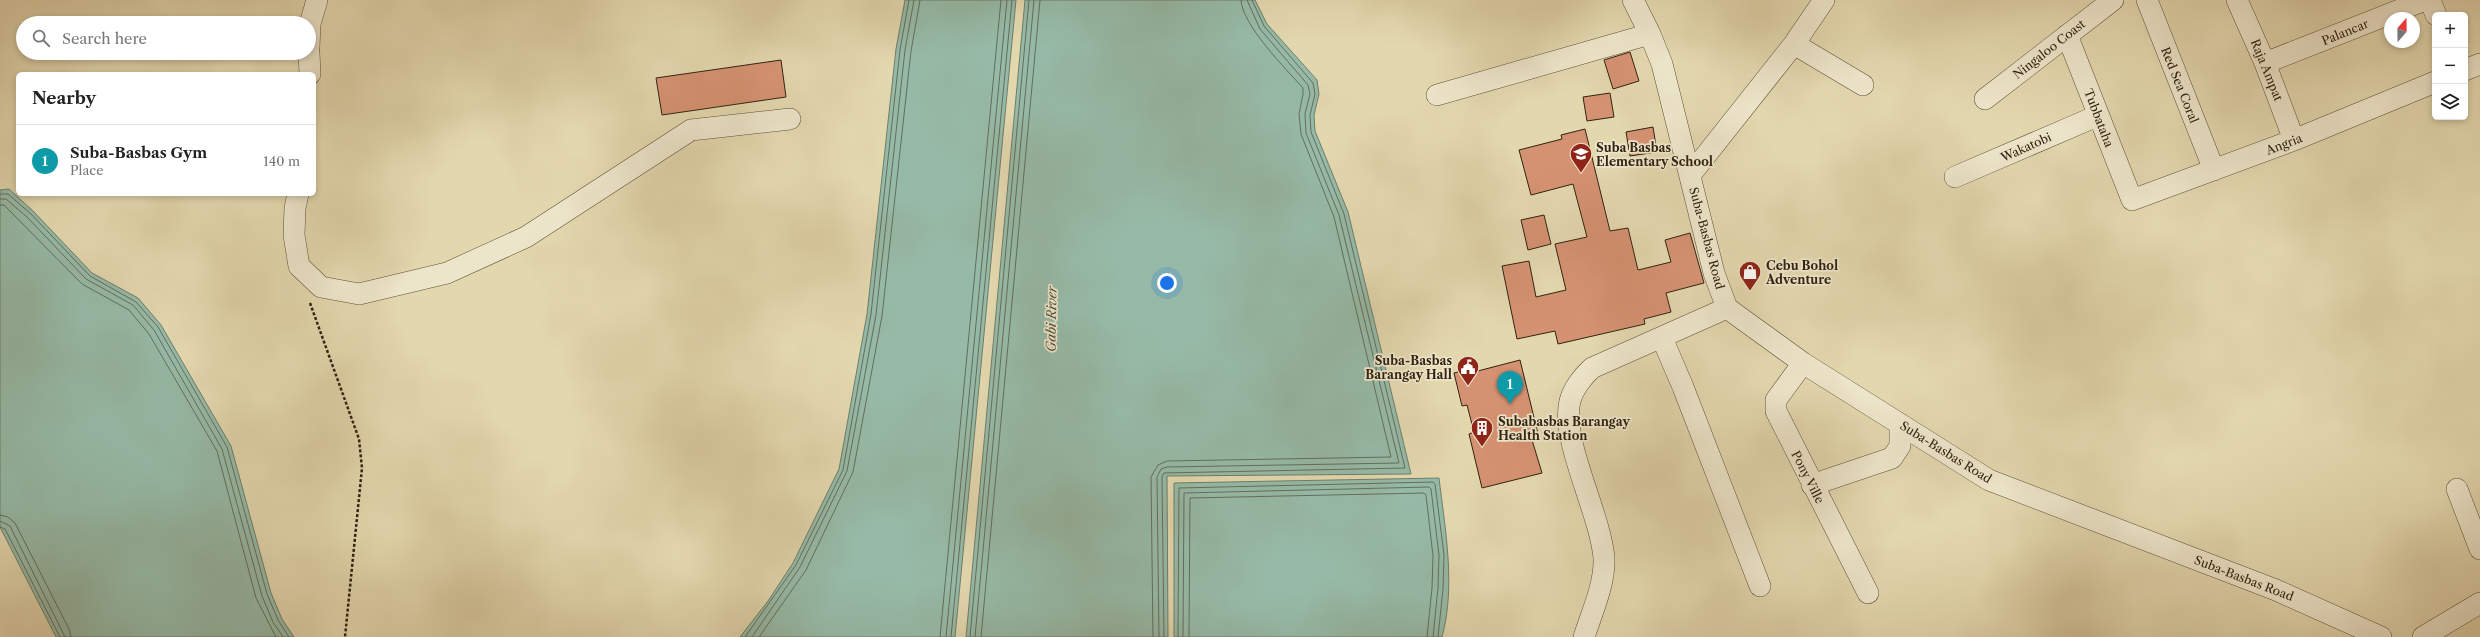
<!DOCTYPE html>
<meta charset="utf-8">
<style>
:root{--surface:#fff;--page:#f6f6f6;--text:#222;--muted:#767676;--line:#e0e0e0;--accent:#b45309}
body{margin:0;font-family:"Libre Caslon Text",serif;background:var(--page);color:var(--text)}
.controls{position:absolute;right:12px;top:12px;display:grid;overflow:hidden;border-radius:6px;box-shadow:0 2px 6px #0003}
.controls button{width:36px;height:36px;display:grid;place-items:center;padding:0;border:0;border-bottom:1px solid var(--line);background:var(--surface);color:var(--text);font:20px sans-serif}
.compass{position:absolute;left:2384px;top:12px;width:36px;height:36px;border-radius:50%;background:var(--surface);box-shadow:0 2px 6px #0003;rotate:20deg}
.you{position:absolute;left:1167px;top:283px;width:14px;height:14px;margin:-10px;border:3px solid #fff;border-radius:50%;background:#1a73e8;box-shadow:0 0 0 6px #1a73e833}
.badge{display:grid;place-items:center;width:26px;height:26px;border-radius:50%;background:var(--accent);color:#fff;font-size:13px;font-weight:700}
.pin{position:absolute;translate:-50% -33px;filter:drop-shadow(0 1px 2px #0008)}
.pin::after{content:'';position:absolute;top:21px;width:14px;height:12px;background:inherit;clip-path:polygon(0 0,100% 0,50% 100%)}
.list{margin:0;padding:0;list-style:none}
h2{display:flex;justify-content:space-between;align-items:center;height:52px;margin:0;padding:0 16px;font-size:17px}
h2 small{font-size:13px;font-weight:400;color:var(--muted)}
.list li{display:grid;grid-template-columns:26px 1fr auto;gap:12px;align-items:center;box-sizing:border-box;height:72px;padding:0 16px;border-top:1px solid var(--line)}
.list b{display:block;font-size:15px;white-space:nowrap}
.list p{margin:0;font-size:13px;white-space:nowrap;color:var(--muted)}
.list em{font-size:13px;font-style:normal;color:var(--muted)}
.icon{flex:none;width:22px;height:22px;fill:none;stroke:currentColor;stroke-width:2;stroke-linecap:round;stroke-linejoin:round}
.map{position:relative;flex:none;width:2480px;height:637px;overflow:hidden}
.search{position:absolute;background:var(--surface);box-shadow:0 2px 6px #0003;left:16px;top:16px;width:300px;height:44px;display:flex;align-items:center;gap:10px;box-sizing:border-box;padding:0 14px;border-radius:22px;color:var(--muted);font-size:15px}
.panel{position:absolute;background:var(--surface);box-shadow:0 2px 6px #0003;left:16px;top:72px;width:300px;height:124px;border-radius:6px}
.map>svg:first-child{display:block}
.water{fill:#96baa7;stroke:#6d7e6b}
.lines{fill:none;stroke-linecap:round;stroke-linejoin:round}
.shore{stroke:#636e5c;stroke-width:1}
.building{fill:#d59272;stroke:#302311}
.minor-casing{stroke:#5d5038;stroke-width:22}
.path{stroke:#302311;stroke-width:2.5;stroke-dasharray:3 2;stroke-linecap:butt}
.minor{stroke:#ede5ca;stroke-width:21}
.labels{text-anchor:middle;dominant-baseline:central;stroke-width:3.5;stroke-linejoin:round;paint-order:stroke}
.street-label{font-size:12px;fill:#302311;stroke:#ede5ca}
.poi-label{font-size:12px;font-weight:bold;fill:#302311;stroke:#ede5ca;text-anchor:start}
.water-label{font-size:13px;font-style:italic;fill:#4f503e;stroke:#ede5ca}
</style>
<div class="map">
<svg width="2480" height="637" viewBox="0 0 2480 637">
<rect width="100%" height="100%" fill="#e3d7ae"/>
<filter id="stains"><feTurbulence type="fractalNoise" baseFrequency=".005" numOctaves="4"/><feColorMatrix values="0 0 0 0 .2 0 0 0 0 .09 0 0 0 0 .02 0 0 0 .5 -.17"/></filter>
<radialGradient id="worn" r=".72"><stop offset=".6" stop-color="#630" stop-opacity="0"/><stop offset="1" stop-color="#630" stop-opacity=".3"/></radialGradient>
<!-- water -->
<path class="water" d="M905,0H1016L955,637H740L768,601L793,563L839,469L867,314L896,49Z
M1025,0H1255L1267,24L1317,80L1319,94L1314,115L1315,131L1348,212L1411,474L1167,476L1168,637H966Z
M9,189L33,211L92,273L138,298L161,325L231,446L271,593L282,619L294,637H56L0,527V190Z
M1439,478C1445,529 1456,586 1442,637H1174V483Z"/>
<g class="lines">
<!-- shore -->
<path class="shore" d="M0,194H8L31,214L90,276L136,302L158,327L227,447L267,594L278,620L289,637
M0,199H6L27,217L86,279L133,305L154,330L222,449L262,596L273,622L283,637
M0,205H4L82,284L129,310L149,334L217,451L256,598L276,637
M0,515L8,517L15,523L69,629L71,637
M0,521L10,526L65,637
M0,527L5,529L60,637
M745,637L796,565L843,470L871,314L900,50L909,0
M752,637L800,567L847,471L876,315L905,50L914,0
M759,637L806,570L853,472L882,316L911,51L920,0
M940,637L1001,0
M946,637L1007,0
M951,637L1012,0
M970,637L1029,0
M975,637L1034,0
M981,637L1040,0
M1153,637L1151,477L1158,465L1167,461L1391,457L1334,217L1301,134L1299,114L1303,94V88C1286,69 1242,25 1241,0
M1159,637L1157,477L1161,469L1167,467L1399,463L1339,215L1306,133L1305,114L1310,94L1308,85L1260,29L1247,0
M1164,637L1162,477L1164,473L1405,468L1344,214L1311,132L1310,115L1315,94L1313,83L1264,26L1252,0
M1178,637L1179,488L1433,482L1435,484L1444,555L1443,589L1438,637
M1183,637L1184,493L1429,487L1431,489L1439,555L1438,588L1433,637
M1189,637L1190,498L1424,493L1426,495L1433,556L1432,588L1427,637"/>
</g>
<!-- building -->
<path class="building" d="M1630,52L1639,81L1613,89L1604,60Z
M781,60L786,97L662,115L656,78Z
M1610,93L1614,117L1587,121L1583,97Z
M1653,127L1657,152L1630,156L1626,132Z
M1585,129L1610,231L1628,228L1638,270L1671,262L1665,240L1690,233L1704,283L1666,293L1671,312L1644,319L1645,324L1558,344L1555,331L1517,339L1502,266L1529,261L1536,297L1566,290L1555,244L1587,237L1573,184L1531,195L1519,150L1562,139L1561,135Z
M1544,215L1551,244L1528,250L1521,220Z
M1520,360L1539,438L1532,440L1542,473L1482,488L1469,434L1474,432L1467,405L1462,406L1454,373L1473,368L1474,372Z"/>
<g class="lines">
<!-- minor casing -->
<g class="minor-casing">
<path id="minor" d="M1633,0L1650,34L1662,64L1714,273L1727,308L1803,363L1989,480L2276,590L2381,637
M2147,0L2214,170
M2237,0L2265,63L2294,140
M2430,0L2436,15
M2067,35L2132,200L2294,140L2435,82
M1794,44L1863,85
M309,47L310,24L317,0
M309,53L310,74
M2265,63L2425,0
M2465,70L2480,64
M1437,95L1650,34
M1985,99L2113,0
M1691,174L1794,44L1824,0
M1955,177L2097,116
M298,194L295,208L294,235L299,266L321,287L359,294L447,273L526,237L691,130L790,119
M1662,338L1683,387L1760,586
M1803,363L1776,400V411L1868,593
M1812,485L1892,458L1900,446V424
M2457,489L2480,549
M1584,637C1592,612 1605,584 1604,558C1600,512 1560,440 1570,401C1573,389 1583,376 1592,368L1727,308
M2423,637L2480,603"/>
</g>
<!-- path -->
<path class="path" d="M310,303L359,439L362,468L345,637"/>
<!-- minor -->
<use href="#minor" class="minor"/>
</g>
<!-- icons -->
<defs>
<g id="school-pin" transform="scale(1.15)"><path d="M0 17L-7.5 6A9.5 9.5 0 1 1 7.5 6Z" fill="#8f2418" stroke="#ede5ca"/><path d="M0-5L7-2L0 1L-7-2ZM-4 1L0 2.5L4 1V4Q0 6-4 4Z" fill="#fff"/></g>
<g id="shop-pin" transform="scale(1.15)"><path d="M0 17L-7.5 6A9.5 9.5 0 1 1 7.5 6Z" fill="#8f2418" stroke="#ede5ca"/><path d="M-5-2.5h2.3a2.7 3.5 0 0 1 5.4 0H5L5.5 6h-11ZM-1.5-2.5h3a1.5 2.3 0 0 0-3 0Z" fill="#fff"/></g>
<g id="civic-pin" transform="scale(1.15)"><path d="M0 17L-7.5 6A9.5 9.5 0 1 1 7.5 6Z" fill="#8f2418" stroke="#ede5ca"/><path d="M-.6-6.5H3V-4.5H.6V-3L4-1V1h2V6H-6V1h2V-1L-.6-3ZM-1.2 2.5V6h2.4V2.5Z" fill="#fff"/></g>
<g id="building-pin" transform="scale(1.15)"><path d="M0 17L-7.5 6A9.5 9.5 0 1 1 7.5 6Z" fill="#8f2418" stroke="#ede5ca"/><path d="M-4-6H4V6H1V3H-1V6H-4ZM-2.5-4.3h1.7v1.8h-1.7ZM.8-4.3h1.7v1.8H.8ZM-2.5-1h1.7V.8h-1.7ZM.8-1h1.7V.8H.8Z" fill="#fff"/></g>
</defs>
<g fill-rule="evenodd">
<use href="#school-pin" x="1581" y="154"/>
<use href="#shop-pin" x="1750" y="272"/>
<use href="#civic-pin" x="1468" y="367"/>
<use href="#building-pin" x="1482" y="428"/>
</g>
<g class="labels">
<!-- street labels -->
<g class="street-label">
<text transform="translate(2345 32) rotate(-22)">Palancar</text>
<text transform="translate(2049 49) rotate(-38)">Ningaloo Coast</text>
<text transform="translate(2267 70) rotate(68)">Raja Ampat</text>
<text transform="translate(2180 85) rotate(68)">Red Sea Coral</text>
<text transform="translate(2099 118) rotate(69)">Tubbataha</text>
<text transform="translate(2284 144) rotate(-21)">Angria</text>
<text transform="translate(2026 147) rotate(-24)">Wakatobi</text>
<text transform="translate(1707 238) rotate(75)">Suba-Basbas Road</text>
<text transform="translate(1946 452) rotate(32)">Suba-Basbas Road</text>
<text transform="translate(1808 477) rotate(63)">Pony Ville</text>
<text transform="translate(2244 578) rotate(21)">Suba-Basbas Road</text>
</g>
<!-- poi labels -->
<g class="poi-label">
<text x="1596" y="147">Suba Basbas<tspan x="1596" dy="14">Elementary School</tspan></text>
<text x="1766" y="265">Cebu Bohol<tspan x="1766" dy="14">Adventure</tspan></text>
<text x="1452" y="360" text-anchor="end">Suba-Basbas<tspan x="1452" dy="14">Barangay Hall</tspan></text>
<text x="1498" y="421">Subabasbas Barangay<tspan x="1498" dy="14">Health Station</tspan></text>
</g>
<!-- water labels -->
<g class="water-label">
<text transform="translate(1051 319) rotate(-89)">Gabi River</text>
</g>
</g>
<rect width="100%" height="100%" filter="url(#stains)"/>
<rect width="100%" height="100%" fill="url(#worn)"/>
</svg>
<div class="controls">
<button>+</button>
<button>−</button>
<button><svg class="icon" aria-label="layers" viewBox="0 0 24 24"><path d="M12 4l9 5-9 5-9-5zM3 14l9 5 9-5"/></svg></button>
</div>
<svg class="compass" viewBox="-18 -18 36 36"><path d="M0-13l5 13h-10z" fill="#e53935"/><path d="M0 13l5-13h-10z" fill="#767676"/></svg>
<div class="you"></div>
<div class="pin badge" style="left:1510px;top:404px;background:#0f9aa8">1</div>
<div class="search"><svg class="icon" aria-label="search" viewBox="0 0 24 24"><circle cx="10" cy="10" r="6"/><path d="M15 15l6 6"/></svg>Search here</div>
<section class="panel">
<h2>Nearby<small></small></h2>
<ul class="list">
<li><span class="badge" style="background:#0f9aa8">1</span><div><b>Suba-Basbas Gym</b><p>Place</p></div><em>140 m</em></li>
</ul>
</section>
</div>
